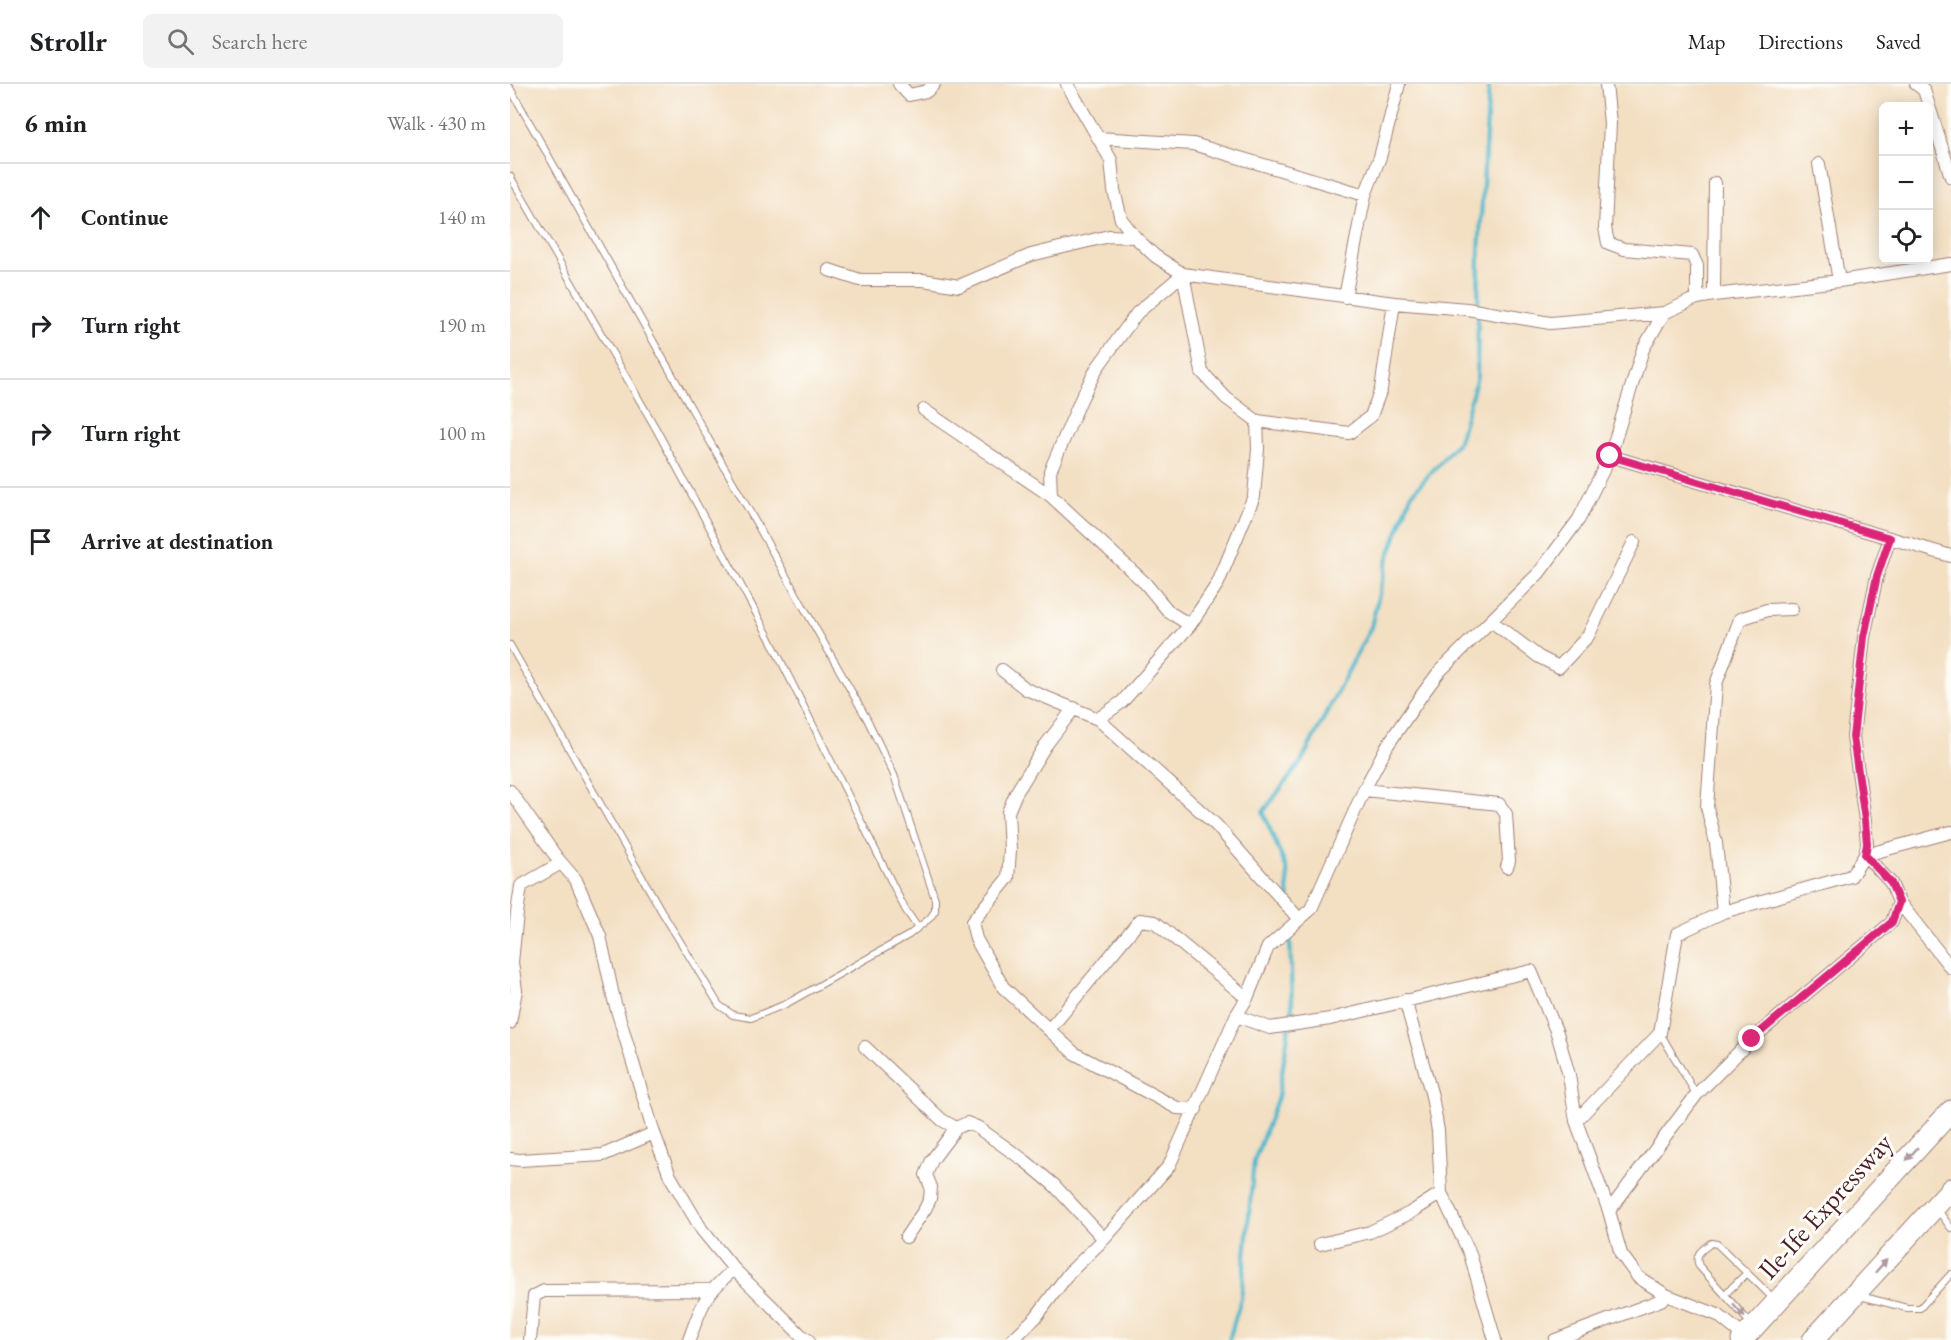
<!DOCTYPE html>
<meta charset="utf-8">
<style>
:root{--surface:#fff;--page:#f2f2f2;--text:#202124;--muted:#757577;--line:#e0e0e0}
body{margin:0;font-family:"EB Garamond",serif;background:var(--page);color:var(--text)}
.controls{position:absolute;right:18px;top:18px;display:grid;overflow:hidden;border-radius:9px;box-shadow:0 3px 15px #0003}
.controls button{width:54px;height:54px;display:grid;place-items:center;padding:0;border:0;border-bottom:2px solid var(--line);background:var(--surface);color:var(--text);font:30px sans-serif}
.stop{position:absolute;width:18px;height:18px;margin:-14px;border:4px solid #db2777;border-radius:50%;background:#fff}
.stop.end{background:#db2777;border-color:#fff;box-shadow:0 2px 6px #0008}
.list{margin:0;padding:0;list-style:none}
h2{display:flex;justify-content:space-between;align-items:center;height:78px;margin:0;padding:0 24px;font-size:26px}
h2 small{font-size:20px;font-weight:400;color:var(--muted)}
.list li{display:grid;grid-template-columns:39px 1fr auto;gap:18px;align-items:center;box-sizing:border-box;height:108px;padding:0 24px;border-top:2px solid var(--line)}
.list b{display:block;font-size:22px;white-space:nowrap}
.list em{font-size:20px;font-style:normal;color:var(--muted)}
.icon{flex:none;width:33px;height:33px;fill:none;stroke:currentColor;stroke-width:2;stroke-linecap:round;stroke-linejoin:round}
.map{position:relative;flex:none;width:1441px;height:1256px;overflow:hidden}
header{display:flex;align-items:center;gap:36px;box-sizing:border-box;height:84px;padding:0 30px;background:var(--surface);border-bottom:2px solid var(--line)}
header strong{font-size:28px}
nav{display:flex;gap:33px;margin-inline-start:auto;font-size:21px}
.search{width:420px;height:54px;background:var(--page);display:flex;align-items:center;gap:15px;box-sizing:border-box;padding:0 21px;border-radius:9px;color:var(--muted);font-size:22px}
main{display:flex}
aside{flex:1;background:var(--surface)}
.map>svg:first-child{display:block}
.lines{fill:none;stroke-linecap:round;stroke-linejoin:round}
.stream{stroke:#4eb7cc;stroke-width:4}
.lane-casing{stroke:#9e7f76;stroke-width:8}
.street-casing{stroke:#9e7f76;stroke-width:14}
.highway-casing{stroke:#9e7f76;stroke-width:23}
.lane{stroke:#fff;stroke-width:6}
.street{stroke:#fff;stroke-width:12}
.highway{stroke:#fff;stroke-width:21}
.oneway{fill:#ae9aa0}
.route{stroke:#db2777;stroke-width:8}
.labels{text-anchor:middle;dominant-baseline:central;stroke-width:6;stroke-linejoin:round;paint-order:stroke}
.street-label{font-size:27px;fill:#4a1f2b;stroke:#fdfcf7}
</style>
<header>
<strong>Strollr</strong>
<div class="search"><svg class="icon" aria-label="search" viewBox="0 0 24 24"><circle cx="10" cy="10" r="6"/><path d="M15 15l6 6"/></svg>Search here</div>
<nav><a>Map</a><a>Directions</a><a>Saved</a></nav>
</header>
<main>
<aside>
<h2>6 min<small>Walk · 430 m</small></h2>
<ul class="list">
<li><svg class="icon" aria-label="ahead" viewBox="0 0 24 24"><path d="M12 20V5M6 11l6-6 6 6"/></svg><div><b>Continue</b></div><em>140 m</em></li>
<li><svg class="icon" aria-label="right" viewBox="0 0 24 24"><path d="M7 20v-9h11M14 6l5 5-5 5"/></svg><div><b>Turn right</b></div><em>190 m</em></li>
<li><svg class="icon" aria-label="right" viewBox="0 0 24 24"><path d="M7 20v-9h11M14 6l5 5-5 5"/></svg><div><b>Turn right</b></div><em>100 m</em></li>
<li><svg class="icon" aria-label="arrive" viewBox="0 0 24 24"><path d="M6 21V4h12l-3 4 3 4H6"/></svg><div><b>Arrive at destination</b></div></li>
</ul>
</aside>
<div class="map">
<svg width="1441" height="1256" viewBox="0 0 1441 1256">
<rect width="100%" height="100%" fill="#fdfcf7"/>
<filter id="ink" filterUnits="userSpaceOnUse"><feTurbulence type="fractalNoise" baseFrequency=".0167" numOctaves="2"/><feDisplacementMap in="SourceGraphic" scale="12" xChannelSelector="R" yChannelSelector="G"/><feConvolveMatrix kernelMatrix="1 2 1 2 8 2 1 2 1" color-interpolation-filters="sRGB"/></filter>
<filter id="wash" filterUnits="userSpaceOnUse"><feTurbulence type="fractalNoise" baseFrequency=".008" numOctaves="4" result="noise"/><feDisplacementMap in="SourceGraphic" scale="24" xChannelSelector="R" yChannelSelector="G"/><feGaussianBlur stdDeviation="1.35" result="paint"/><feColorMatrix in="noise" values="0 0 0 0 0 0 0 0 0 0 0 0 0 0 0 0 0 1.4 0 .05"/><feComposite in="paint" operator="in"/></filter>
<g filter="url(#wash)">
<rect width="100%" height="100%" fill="#f3dfc2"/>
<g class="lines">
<!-- stream -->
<path class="stream" d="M779,819L777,786L753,728L791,678L861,543L877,477L901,411L949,357L967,293L969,168L979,0
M719,1256L731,1215L744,1077L768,1013L782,925L780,847"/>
</g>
</g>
<g filter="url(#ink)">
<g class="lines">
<!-- lane casing -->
<g class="lane-casing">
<path id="lane" d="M0,4L357,635L384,691L425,815V827L420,834L399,851L276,920L241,934L223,931L209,921L152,828L0,561
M0,92L145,343L259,553L395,825L408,844
M1150,949L1186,1010
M1427,1125L1441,1144
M1215,1210L1237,1189
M1350,1212L1397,1224H1410L1441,1190
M1241,1240L1189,1182C1184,1170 1192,1166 1201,1159L1207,1160L1264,1215"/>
</g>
<!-- street casing -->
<g class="street-casing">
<path id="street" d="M389,0L399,11L417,7L424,0
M557,0L601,76L604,106L611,135L625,153L645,172L673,190L884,219L957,225L1040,239L1154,229
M1096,0L1100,39L1095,144L1098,159L1114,165L1182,171L1187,182V214
M1406,0L1414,6L1441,93
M588,54L683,60L855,111
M1309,80L1329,197
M319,186L350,196H413L449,202L521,171L599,152L625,153
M1204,211L1205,99
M835,213L855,111L870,73L889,0
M414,326L541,412L635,499L659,528L680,541
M1100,372L1441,472
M541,412L540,387L572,313L587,284L627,229L673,190L692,288L716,314L747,337L839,349L861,332L871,305L884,219
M981,537L1029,573L1049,583L1078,552L1124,458
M492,586L516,605L588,635L612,618L680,541L708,499L744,412L748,365L747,337
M564,624L535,662L506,709L498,728L500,766L498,794L462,838L466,855L493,903L564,969L667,1024L686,1025
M588,635L706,741L789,835
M854,706L989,720L996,730L999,777L997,783
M0,707L47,774L66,796L90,852L104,916L144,1049L160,1092L192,1146L224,1185L293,1253L298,1256
M1389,818L1441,884
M1213,828L1206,759L1197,723L1206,600L1230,535L1257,526L1282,525
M895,916L922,1012L928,1047L931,1109L960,1170L985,1256
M726,932L760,944L820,935L1021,887L1047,949L1059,991L1066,1037L1099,1127L1111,1170L1128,1193L1156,1211L1208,1231L1235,1253
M0,939L6,906L2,878L7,829L11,802L51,779
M539,946L630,836L645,838L737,914
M355,963L432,1036L446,1044
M1066,1037L1150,949L1167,850L1213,828L1341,792L1355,771L1441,748
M0,1075L10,1076L93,1071L144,1049
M1099,1127L1187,1010L1242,955L1382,838L1389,818L1381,799L1355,771L1357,760L1355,736L1343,653L1354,553L1367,492L1380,454
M396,1153L415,1125L420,1115L421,1103L416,1091L422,1076L446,1044L457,1039L467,1043L515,1077L544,1101L594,1155
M810,1160L860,1148L900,1129L931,1109
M20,1256L24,1212L34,1207L200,1206
M179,1256C192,1220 194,1211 224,1185
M502,1256L526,1233L559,1189L594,1155L659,1082L726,932L737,914L758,863L801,825L854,706L877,662L911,612L929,588L1029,489L1069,435L1100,372L1133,265L1154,229L1187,214L1204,211L1329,197L1441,180
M1045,1256L1151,1216L1156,1211"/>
</g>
<!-- highway casing -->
<g class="highway-casing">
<path id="highway" d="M1232,1256L1441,1027
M1303,1256L1441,1105"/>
</g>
<!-- lane -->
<use href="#lane" class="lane"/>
<!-- street -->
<use href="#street" class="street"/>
<!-- highway -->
<use href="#highway" class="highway"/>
</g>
<!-- one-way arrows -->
<defs><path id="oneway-solid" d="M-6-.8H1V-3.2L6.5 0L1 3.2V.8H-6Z" transform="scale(1.5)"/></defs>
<g class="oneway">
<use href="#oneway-solid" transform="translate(1402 1070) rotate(132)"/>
<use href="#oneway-solid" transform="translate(1371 1182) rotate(-48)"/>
<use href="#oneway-solid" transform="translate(1229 1227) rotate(48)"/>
</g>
</g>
<g class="lines" filter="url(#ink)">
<!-- route -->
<path class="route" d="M1100,372L1380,454L1367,492L1354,553L1343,653L1355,736L1357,760L1355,771L1381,799L1389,818L1382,838L1242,955"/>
</g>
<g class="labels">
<!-- street labels -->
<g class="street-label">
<text transform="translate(1315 1122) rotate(-48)">Ile-Ife Expressway</text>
</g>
</g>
</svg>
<div class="controls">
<button>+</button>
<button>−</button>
<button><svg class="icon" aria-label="locate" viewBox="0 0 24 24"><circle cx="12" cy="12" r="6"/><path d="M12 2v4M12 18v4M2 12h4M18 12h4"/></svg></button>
</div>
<div class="stop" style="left:1100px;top:372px"></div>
<div class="stop end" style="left:1242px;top:955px"></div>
</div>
</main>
